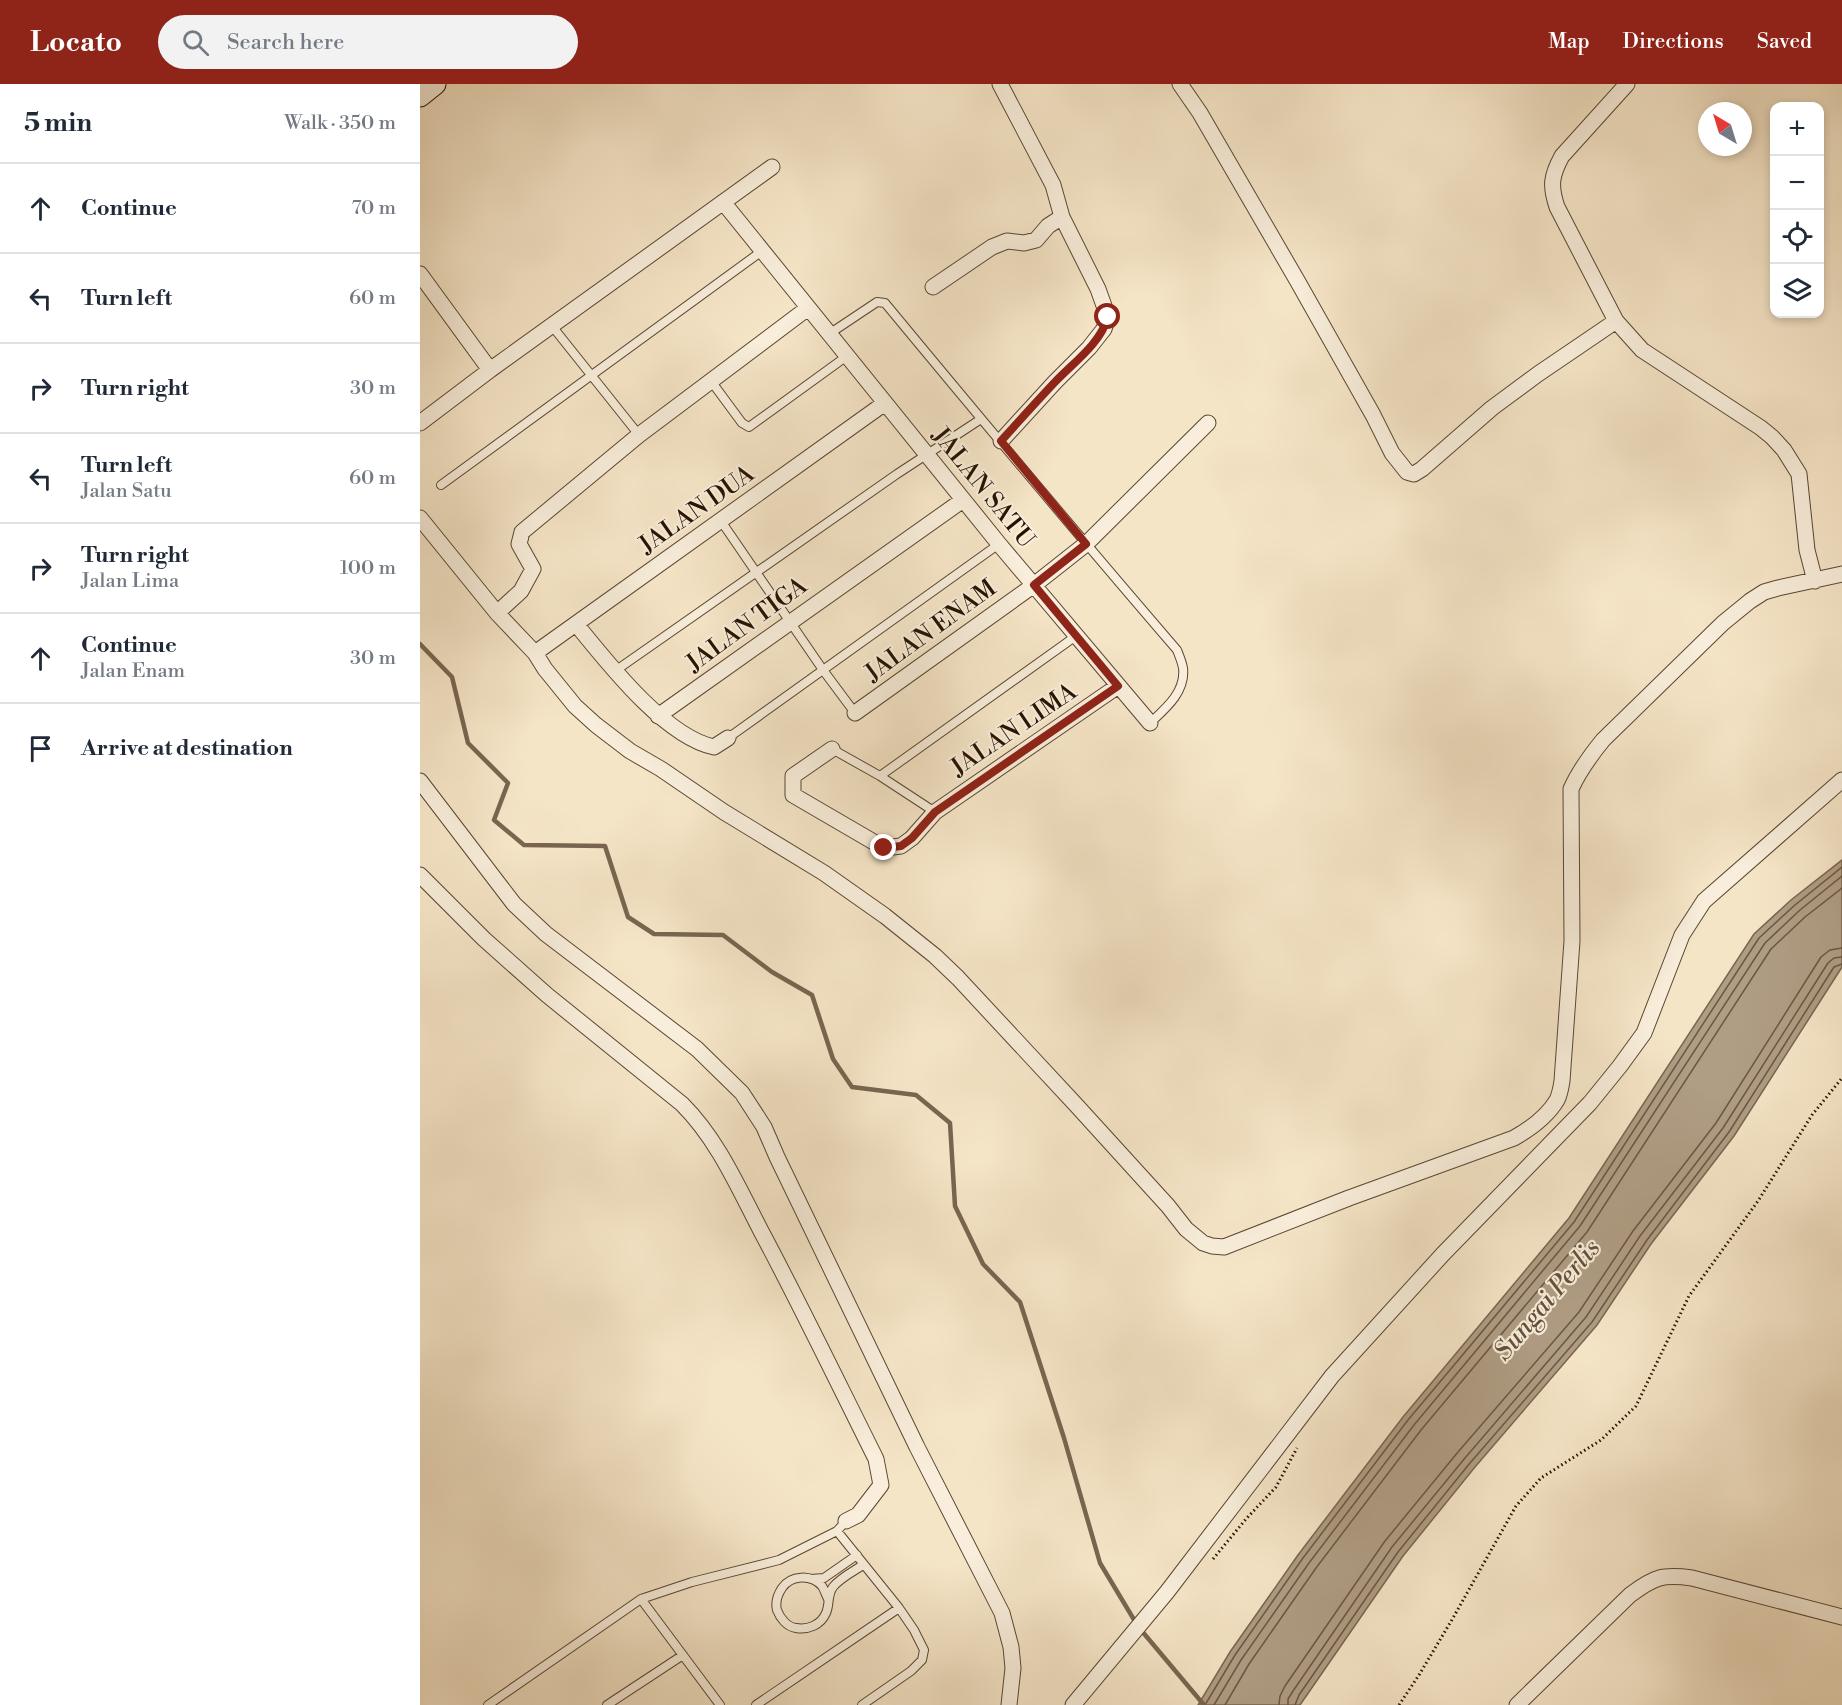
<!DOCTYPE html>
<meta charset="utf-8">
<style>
:root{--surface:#fff;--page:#f2f2f3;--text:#1f2937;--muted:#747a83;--line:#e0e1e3;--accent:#8f2418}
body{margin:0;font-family:"Libre Bodoni",serif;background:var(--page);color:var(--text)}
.controls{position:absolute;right:18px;top:18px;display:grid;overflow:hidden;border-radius:12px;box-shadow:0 3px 9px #0003}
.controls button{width:54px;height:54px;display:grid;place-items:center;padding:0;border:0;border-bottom:2px solid var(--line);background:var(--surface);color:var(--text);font:30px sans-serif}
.compass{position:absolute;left:1278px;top:18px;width:54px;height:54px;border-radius:50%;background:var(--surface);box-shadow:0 3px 9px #0003;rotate:322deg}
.stop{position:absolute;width:18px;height:18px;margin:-14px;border:4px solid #8f2418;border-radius:50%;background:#fff}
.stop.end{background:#8f2418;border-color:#fff;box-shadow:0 2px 6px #0008}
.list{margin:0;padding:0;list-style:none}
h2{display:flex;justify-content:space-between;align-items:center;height:78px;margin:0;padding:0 24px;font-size:26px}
h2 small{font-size:20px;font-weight:400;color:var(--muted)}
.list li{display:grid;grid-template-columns:39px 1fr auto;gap:18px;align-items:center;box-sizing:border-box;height:90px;padding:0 24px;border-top:2px solid var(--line)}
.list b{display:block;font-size:22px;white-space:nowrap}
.list p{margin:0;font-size:20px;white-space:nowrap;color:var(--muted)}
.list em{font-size:20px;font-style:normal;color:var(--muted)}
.icon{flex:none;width:33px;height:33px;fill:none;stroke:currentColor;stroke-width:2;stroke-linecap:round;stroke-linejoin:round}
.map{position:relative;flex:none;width:1422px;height:1621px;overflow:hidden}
header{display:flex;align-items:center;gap:36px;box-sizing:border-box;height:84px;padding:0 30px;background:var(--accent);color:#fff}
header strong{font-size:28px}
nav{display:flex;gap:33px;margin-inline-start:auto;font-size:21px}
.search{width:420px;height:54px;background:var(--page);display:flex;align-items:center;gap:15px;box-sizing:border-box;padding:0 21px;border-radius:33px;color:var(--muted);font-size:22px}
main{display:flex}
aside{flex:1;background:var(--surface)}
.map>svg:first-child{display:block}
.water{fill:#af9d84;stroke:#796550;stroke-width:1.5}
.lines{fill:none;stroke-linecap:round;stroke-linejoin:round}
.shore{stroke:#6b5742;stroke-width:1.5}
.stream{stroke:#796550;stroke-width:4.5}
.service-casing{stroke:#5a4632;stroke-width:10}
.minor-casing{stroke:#5a4632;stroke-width:17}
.secondary-casing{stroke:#271101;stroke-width:23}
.path{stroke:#271101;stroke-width:3;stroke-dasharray:1.5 3;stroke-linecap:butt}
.service{stroke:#f8eedb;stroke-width:8}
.minor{stroke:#f8eedb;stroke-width:15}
.secondary{stroke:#f8eedb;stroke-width:21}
.route{stroke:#8f2418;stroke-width:8}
.labels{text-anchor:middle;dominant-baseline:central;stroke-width:4.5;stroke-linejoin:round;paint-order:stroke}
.street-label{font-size:24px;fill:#271101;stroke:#f8eedb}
.water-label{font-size:26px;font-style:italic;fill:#64503c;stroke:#f8eedb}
</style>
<header>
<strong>Locato</strong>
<div class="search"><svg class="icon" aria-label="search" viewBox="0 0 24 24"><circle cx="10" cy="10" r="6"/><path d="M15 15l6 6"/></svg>Search here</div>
<nav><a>Map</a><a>Directions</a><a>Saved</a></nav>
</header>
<main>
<aside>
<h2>5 min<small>Walk · 350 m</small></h2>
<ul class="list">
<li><svg class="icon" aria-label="ahead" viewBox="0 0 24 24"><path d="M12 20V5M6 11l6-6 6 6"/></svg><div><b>Continue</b></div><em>70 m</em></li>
<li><svg class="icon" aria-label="left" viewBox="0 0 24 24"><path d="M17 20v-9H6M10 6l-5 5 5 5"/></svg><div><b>Turn left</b></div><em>60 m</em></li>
<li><svg class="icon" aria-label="right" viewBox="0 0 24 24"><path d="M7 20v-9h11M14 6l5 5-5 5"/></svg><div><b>Turn right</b></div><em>30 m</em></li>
<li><svg class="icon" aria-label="left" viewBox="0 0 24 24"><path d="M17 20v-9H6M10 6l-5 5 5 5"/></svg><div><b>Turn left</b><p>Jalan Satu</p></div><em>60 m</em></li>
<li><svg class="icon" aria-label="right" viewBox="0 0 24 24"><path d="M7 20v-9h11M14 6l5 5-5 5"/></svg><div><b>Turn right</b><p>Jalan Lima</p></div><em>100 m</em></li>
<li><svg class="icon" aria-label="ahead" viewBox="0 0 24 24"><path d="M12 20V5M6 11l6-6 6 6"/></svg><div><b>Continue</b><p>Jalan Enam</p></div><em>30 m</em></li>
<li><svg class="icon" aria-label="arrive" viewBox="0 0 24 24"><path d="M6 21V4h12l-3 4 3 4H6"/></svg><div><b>Arrive at destination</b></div></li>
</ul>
</aside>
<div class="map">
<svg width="1422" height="1621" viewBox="0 0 1422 1621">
<rect width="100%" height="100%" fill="#f5e5c7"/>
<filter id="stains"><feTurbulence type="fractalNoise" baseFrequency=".00333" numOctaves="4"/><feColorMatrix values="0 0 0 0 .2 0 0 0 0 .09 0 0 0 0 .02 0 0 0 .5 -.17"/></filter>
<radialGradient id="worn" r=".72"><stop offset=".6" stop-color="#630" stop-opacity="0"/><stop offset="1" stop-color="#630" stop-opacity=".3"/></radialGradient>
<!-- water -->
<path class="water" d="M1422,776V883L1314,1052L1231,1160L1177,1241L1055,1383L983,1472L880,1621H778L810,1568L878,1471L983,1333L1149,1134L1334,850L1371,816Z"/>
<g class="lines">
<!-- shore -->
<path class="shore" d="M785,1621L815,1571L883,1474L988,1336L1154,1138L1339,854L1375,821L1422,783
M794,1621L821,1576L889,1479L994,1341L1160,1142L1345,859L1380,826L1422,792
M805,1621L829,1580L896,1484L1001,1346L1167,1148L1351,865L1385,833L1422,804
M859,1621L860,1612L865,1602L965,1457L1038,1368L1159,1228L1213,1147L1296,1039L1401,873L1410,866L1422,864
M868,1621V1615L873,1607L972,1463L1045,1374L1166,1233L1220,1152L1303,1044L1408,879L1414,874L1422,873
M875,1621L879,1611L978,1468L1050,1379L1172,1238L1227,1156L1309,1048L1414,883L1422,880"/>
<!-- stream -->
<path class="stream" d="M0,560L32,593L48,659L88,699L74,736L104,761L185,762L208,833L234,850L303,851L352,888L392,911L413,975L432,1003L496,1011L530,1039L535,1122L563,1180L600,1218L644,1354L680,1479L716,1539
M721,1546L784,1621"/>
<!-- service casing -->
<g class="service-casing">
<path id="service" d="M132,242L219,351
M409,250L457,218L465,219C561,335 658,451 757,566C759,571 762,578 763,584C766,608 745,625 730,639
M291,297L322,339L329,343L427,272
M21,401L342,167
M301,437L403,586L435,629
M195,587L477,390L561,335
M308,654L579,460
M412,665L460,692L656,552
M460,692L515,728
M417,1447L479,1524L494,1546L504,1566L502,1576L491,1587L442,1621
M391,1495L404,1494L437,1471
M221,1515L300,1621
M408,1515C406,1511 404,1505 402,1502C391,1490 371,1491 362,1504C358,1510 355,1518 357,1526C360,1534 367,1543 376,1544C388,1546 401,1541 406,1529C410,1520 407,1511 413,1503C420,1494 434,1487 443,1481
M68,1621L221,1515L272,1498L359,1476L417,1447L426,1437
M187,1621L263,1571
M336,1621L479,1524"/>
</g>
<!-- minor casing -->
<g class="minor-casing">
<path id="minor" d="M580,0L633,101L642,133L678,205L688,233L684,245L669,264L635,298L581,357
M760,0L780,29L878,198L953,331L972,369L987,388L994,390L1002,385L1072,324L1118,290L1196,237
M1207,0L1142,72C1131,92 1130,102 1137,123L1196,237L1222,266L1341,344L1352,353L1364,366L1379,390L1387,466L1395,497
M303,118L579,460L730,639
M0,190L70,286
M513,203L572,163L587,157L604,159L616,156L628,142L642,133
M0,339L70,286L352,83
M0,434L77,529L115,569L125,585L155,622L176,641L210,667L241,685L304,728L404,789L465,832L515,872L538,894L657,1022L748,1122L766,1145L783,1159L792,1162L804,1163L929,1114L1094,1054C1110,1045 1128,1031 1137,1016C1140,1010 1141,1003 1142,997L1152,857L1151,705C1159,687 1170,672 1183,656L1303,539L1330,517L1344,508L1358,504L1422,490
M77,529L101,507L113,485L99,460L102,448L219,351L388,224
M156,540C187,578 245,653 294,663L308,654
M115,569L465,319
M435,629L614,501L666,460L788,339
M238,632L543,416
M412,665L373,692V711L464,764L481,762L492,754L515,728L698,602
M0,697L94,820L126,850L277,965L322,1009L344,1043L357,1073L497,1363L582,1529L591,1563L593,1584L589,1621
M0,791L64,855L127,911L262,1020C298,1056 318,1103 341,1147C381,1222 418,1299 456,1375L461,1401L438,1431L426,1437
M653,1621L747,1508L912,1292L1023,1170L1170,1019L1200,982L1224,949L1262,851L1284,817L1422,696
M1097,1621L1210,1511C1234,1493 1242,1490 1272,1494L1422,1533"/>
</g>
<!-- secondary casing -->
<g class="secondary-casing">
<path id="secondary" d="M0,12L15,0"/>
</g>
<!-- path -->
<path class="path" d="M793,1475L826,1435L856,1403L877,1364
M979,1621L999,1591L1033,1534L1096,1422L1121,1394L1181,1356L1216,1322L1269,1212L1338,1117L1392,1031L1422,994"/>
<!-- service -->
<use href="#service" class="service"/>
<!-- minor -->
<use href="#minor" class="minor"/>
<!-- secondary -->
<use href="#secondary" class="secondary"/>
</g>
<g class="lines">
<!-- route -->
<path class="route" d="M464,764L481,762L492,754L515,728L698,602L614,501L666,460L581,357C599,337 617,317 635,298C654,278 680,260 688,233"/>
</g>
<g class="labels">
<!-- street labels -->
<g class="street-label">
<text transform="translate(563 404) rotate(51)">JALAN SATU</text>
<text transform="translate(277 426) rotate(-35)">JALAN DUA</text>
<text transform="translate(327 541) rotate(-36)">JALAN TIGA</text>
<text transform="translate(511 547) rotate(-36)">JALAN ENAM</text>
<text transform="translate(594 646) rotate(-34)">JALAN LIMA</text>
</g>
<!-- water labels -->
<g class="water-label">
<text transform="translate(1127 1216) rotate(-50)">Sungai Perlis</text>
</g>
</g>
<rect width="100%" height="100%" filter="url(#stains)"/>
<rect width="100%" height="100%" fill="url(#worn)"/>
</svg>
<div class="controls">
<button>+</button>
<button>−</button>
<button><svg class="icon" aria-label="locate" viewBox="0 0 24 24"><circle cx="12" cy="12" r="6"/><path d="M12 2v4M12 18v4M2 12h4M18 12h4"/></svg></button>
<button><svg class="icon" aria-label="layers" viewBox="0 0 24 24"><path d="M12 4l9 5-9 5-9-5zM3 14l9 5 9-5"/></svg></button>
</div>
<svg class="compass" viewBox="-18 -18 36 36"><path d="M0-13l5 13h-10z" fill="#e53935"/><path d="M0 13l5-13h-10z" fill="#747a83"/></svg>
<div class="stop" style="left:688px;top:233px"></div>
<div class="stop end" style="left:464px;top:764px"></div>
</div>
</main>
